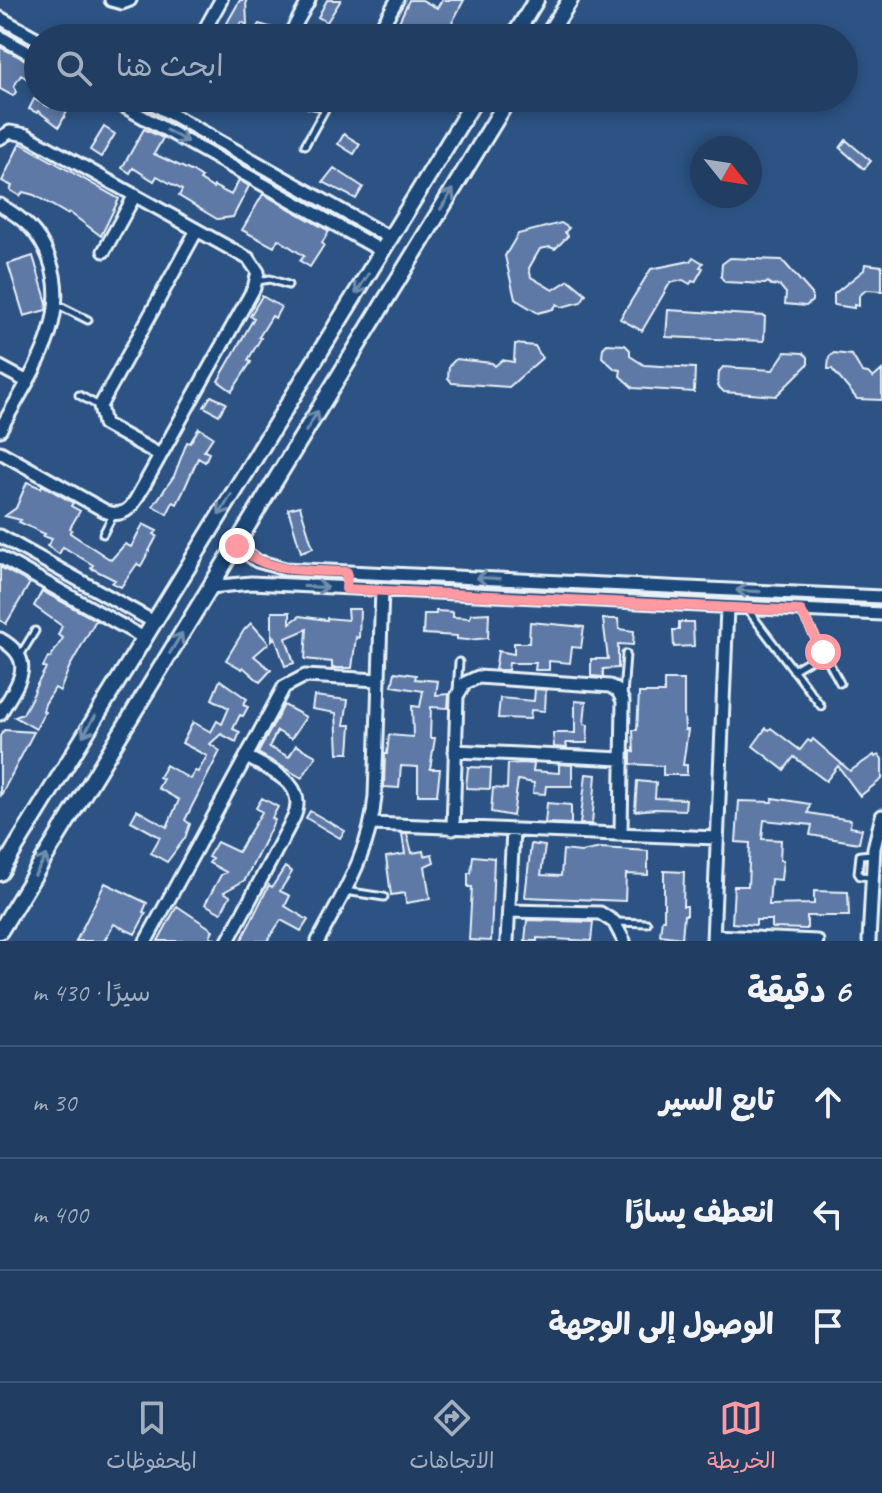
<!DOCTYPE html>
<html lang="ar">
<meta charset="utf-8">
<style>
:root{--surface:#213e62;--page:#2d496b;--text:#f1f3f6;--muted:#a2aebe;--line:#3e5777;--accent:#ff9aa2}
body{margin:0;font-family:Caveat,"Playpen Sans Arabic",sans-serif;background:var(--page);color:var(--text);direction:rtl}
.compass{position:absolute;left:690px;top:136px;width:72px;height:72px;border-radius:50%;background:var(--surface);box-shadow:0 4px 12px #0003;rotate:120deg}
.stop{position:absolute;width:24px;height:24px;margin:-18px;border:6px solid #ff9aa2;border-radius:50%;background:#fff}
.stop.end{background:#ff9aa2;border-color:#fff;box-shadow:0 2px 8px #0008}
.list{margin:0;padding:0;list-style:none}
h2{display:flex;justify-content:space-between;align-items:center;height:104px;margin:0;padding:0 32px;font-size:34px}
h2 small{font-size:26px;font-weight:400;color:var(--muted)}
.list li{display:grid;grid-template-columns:52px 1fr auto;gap:24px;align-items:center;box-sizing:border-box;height:112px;padding:0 32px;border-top:2px solid var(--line)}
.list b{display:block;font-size:30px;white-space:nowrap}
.list em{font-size:26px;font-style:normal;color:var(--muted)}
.icon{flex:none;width:44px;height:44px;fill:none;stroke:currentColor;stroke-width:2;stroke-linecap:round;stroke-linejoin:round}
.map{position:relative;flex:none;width:882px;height:941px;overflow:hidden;direction:ltr}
.search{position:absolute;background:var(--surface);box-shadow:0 4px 12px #0003;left:24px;right:24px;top:24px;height:88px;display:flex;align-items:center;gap:20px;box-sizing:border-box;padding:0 28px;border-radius:44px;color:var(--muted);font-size:30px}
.sheet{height:440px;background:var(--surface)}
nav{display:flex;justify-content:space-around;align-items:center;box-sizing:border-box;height:112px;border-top:2px solid var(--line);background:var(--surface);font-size:22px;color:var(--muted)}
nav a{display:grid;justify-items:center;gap:4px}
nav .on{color:var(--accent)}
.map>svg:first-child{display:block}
.building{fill:#5e79a6;stroke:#e8f1f8;stroke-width:2}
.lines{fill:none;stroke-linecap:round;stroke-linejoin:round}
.lane-casing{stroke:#e8f1f8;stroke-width:11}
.street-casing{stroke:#e8f1f8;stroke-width:17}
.secondary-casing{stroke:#e8f1f8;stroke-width:20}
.lane{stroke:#1f4a7a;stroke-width:5}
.street{stroke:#1f4a7a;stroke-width:11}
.secondary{stroke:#1f4a7a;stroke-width:14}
.oneway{stroke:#6f8dac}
.route{stroke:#ff9aa2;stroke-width:10}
</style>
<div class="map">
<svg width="882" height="941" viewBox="0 0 882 941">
<rect width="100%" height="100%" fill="#2c5383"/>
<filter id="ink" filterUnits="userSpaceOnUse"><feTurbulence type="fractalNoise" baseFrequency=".0125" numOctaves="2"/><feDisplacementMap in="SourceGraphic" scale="16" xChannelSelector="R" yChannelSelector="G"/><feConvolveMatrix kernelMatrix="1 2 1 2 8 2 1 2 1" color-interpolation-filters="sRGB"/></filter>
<g filter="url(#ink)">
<!-- building -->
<path class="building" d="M240,0H246L247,25L242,22L237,30L227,23Z
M327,0H341L327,22L318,17Z
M409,0H422L437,8L442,0H464L444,38H414L396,28Z
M259,24L277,29L272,38H250Z
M0,47L38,66L29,80L21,75L14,86L16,92L13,96L0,89Z
M54,98H74L59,127L38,111L37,113L29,109L34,99L49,107Z
M104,127L115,134L101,157L90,150Z
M144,129L163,138L154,154L193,172L202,178L200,180L213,188L214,186L231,195L239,180L249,186L233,217L217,219L179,196L182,190L157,176L154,181L133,168L130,173L122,168Z
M344,134L360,144L354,154L338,144Z
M846,140L871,161L864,169L840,148Z
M20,143L119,199L101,236L69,212L67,214L34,195L23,192L20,196L10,190L12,186L2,181Z
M334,168L363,187L356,199L323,182Z
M263,194L329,231L322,243L324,245L310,267L300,261L304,256L278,239L274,247L242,230Z
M561,223L569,228L565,232L568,236L555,249L550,247L540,249L529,268L531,277L553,290L569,280L586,294L581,302L562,307L557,304L553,309L538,313L515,299L505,256L518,234Z
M33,256L47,303L46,310L24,316L8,264Z
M693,257L703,263L700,267L703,268L695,282L692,281L690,284L683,280L670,283L642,331L620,319L651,269L690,261Z
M730,258L782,260L812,294V301L806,306L785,304L786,293L780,286L771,285L768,282L765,284L725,282L721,277L722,264Z
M865,264L882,266V291L866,290L859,296V306L854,305V308L834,305V294L864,270Z
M262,296L281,307L275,318L272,316L259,337L261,338L248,360L251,362L232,391L218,381L254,318L250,316Z
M668,310L765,316L764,341L666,337Z
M515,344L535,346L542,358L509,387L452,383L448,378L449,366L456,359L492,363L495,366L502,360L514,362Z
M607,344L625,345L630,350V356L644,365L695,368L694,392L633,388L620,376L621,370L615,369L602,357L603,348Z
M785,352L803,353L808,357V364L776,396L724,392L718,386L719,372L723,367L773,370Z
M834,353L852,355L862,372L868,373L873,378L882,370V400L857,399L832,369H828L829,357Z
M211,396L226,403L219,415L204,407Z
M199,428L213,437L204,451L209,453L205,462L198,458L183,492L177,504L173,502L167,514L153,506L174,476L187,442L190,443Z
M27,482L41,488L42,485L73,503L71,506L80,511L70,528L72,530L70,533L111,560L125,544L131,547L143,524L157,531L154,534L157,536L141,566L137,564L121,587L112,583L115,580L91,568L93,565L63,547L59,554L47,546L52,539L43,536L45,534L19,522L21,520L5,516L16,508Z
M300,506L313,548L301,552L288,509Z
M0,567L30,583L6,624L0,620Z
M42,591L96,620L69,668L60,691L55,688L45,704L43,711L45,712L36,729L15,717L23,714L35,691L34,690L46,668L43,667L48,657L50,658L63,638L58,635L62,626L34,606Z
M347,609H360L359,638L356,637L352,668H332V662L305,659L307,629L286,638L294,663L285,666L275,637L272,640V612H290V623L300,616L327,620V618L348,620Z
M436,611L453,612V617L470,618L471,614L489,613L488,638L467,640L457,639V636L423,634L424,614H436Z
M603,619H618L619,629L634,631L633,645L618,644V668L603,669V677L591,676V659H608Z
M530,622L584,627L581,648L572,647L570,663L549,661V670H535L536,663H509L508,670H495L498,651L514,654V643H529Z
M679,622H693L694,646L674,647L673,630H679Z
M251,623L269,643L254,656L271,670L260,682L243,667L242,669L226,660L244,630Z
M395,672L416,675L415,679L438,681L436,695L449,694L448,708L431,707L430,738H435L430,769H440L437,795H418V767L401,766L399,788L384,787L385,754H387L389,735L413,737L412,706L420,707L423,691L392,686Z
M220,680L247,699L243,705L248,707L243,716L240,715L233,729L240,732L236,742L221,734L210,744L220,751L185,820L190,824L185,838L167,862L151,853L160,837L131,821L137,810L167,827L179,800L158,788L163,779L159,777L166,765L190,779L195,771L198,772L207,756L182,743L193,722L211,732L217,721L222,724L229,708L212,699Z
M664,680H684V714L685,730H688L683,765H687V775H663V766L631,764V751L634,752L633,730H637L639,693H664Z
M535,689L546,690L545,711L531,710L530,719L498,718L500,698L534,701Z
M314,696L348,700L344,725H351L349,753H338L336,713L312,709Z
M575,701L586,702L584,724L588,725L587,743H566L567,748L554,747L553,733H575Z
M284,705L306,717L291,739L277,731L269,747L289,757L296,745L316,756L302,778L258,753Z
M766,728L769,730L771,728L800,750L808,740L811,742L813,739L850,771L874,755L875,757L879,755L882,759V779L860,796L838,766L826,781L794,757L784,770L753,746Z
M4,730L34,732L0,797V736Z
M521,763L534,764L533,771L559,773V764L572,765V786H546L545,794L533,793L534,783L518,780L513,816L491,812L493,788L507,789L508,764Z
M468,767L491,768L490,789L466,788Z
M586,774L596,775L592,824H580Z
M637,781L656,783L655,798L686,799L685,810L655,809L635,811Z
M262,798L278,807L272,818L275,820L245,880L224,892L230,896L221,913L205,904L221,875L226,872L209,863L212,859L208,857L217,842L238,852L262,812L256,808Z
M773,798L810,804L808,813L851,820L850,827L862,829L859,843L810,835L812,825L764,820L762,839L781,840L780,860H783L781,880L771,879L769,905L814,904V891L848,892L849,916H807V929L772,928V920H756V925L732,923L734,886H748L750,843L736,842L739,801L772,802Z
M547,803L571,805V824L545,823Z
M310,811L345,831L340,838L306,818Z
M402,834H407L412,853L423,851L424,856L432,854L434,862L425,866L430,899L406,903L405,893L391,895L386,857L405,854Z
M531,844L545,846L541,875L561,876L563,850L581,852L601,848L648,851V875L626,874L625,901L525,897Z
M473,856L494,858L491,941L469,940L472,887H468V873H471Z
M285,867L292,872L280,891L290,896L285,906L308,920L301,931L281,920L267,941H241L269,885L272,887Z
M664,871L684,872L683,906H687V915H684L682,938L660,935L662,919H664Z
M105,883L147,903L143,912L146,913L135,934L114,924L104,941H76Z
M177,906L213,930L210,936L219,941H158Z
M527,920L593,922L591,941L537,938V941H525Z"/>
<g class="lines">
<!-- lane casing -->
<g class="lane-casing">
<path id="lane" d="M305,145L328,104
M258,281L270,279L288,285
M58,305L88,320
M79,395L99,406
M103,534L113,515
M748,610L821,706
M801,611L840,683
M21,654L35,631
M793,670L823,652
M457,691L459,662
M623,696L626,654
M872,877L860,876L858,873L860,855L873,854
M345,891L384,897
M615,922L647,923"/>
</g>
<!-- street casing -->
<g class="street-casing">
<path id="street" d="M111,0L122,3L130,0
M0,18L38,39
M0,37L38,58
M200,38L221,0
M288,38L309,0
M375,38L397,0
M109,98L382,251
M143,98L390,238
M302,98C316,105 326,104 339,98
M0,138L10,132L26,135L249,259L258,272L254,288L135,501C128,512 120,516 107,512L0,452
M0,205C24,219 39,232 49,258C73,320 29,377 0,430
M104,251L135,195
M0,367L26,381
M160,455L104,424L100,406L197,230
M0,536L154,622
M237,546L257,561L285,569L882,597
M0,557L144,638
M210,587L251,583L882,614
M0,639C39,661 17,684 0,714
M455,751L622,759
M372,824L717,838
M453,829L457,696L465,683L478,677L610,686L618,691L623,701L621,834
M509,911L600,913L614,922L624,941
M714,936L817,941
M146,941L284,687L305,676L379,680
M228,941L294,817C308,783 271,771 247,757
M318,941C343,894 371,850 375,796L382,590
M507,941L513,831
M713,941L727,608
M869,941L874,848L882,816"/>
</g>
<!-- secondary casing -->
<g class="secondary-casing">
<path id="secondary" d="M513,38L536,0
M546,38L570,0
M0,873L476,98
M0,931L509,98"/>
</g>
<!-- lane -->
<use href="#lane" class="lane"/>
<!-- street -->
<use href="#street" class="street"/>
<!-- secondary -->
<use href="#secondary" class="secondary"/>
</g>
<!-- one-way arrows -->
<defs><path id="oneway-shaft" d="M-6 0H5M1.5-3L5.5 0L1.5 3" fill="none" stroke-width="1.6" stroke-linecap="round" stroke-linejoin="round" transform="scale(2)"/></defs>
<g class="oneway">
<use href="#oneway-shaft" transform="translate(177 136) rotate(29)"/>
<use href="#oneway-shaft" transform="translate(447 199) rotate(-58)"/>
<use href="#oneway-shaft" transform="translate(362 284) rotate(122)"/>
<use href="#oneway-shaft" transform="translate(312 421) rotate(-59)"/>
<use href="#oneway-shaft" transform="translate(225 505) rotate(121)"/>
<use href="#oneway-shaft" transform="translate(488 578) rotate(-177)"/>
<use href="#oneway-shaft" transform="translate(316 587) rotate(3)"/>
<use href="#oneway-shaft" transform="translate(748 591) rotate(-177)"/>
<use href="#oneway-shaft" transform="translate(176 643) rotate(-59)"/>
<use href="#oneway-shaft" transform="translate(89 726) rotate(122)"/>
<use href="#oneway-shaft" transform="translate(41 865) rotate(-59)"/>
</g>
</g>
<g class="lines" filter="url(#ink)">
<!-- route -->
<path class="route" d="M237,546C268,574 307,570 347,572L346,589L801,611L823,652"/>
</g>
</svg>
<svg class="compass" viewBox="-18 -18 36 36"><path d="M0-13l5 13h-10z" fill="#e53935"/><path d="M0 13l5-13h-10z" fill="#a2aebe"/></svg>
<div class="stop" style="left:823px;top:652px"></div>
<div class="stop end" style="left:237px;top:546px"></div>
<div class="search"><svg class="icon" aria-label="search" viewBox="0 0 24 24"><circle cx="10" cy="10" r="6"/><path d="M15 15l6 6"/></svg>ابحث هنا</div>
</div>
<section class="sheet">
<h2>6 دقيقة<small>سيرًا · 430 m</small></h2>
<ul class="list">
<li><svg class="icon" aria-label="ahead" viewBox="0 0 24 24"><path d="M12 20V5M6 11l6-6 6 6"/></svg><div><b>تابع السير</b></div><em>30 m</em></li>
<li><svg class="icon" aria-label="left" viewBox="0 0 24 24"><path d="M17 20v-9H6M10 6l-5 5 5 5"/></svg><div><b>انعطف يسارًا</b></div><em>400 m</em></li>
<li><svg class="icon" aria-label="arrive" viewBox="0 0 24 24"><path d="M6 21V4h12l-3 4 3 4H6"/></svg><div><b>الوصول إلى الوجهة</b></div></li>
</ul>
</section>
<nav>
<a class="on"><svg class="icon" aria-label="map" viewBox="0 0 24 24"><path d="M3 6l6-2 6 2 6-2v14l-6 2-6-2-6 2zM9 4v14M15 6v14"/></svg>الخريطة</a>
<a><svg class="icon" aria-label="directions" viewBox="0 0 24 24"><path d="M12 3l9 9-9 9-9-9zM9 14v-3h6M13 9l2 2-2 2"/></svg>الاتجاهات</a>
<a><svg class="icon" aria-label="saved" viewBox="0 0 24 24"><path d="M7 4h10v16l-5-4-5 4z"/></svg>المحفوظات</a>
</nav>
